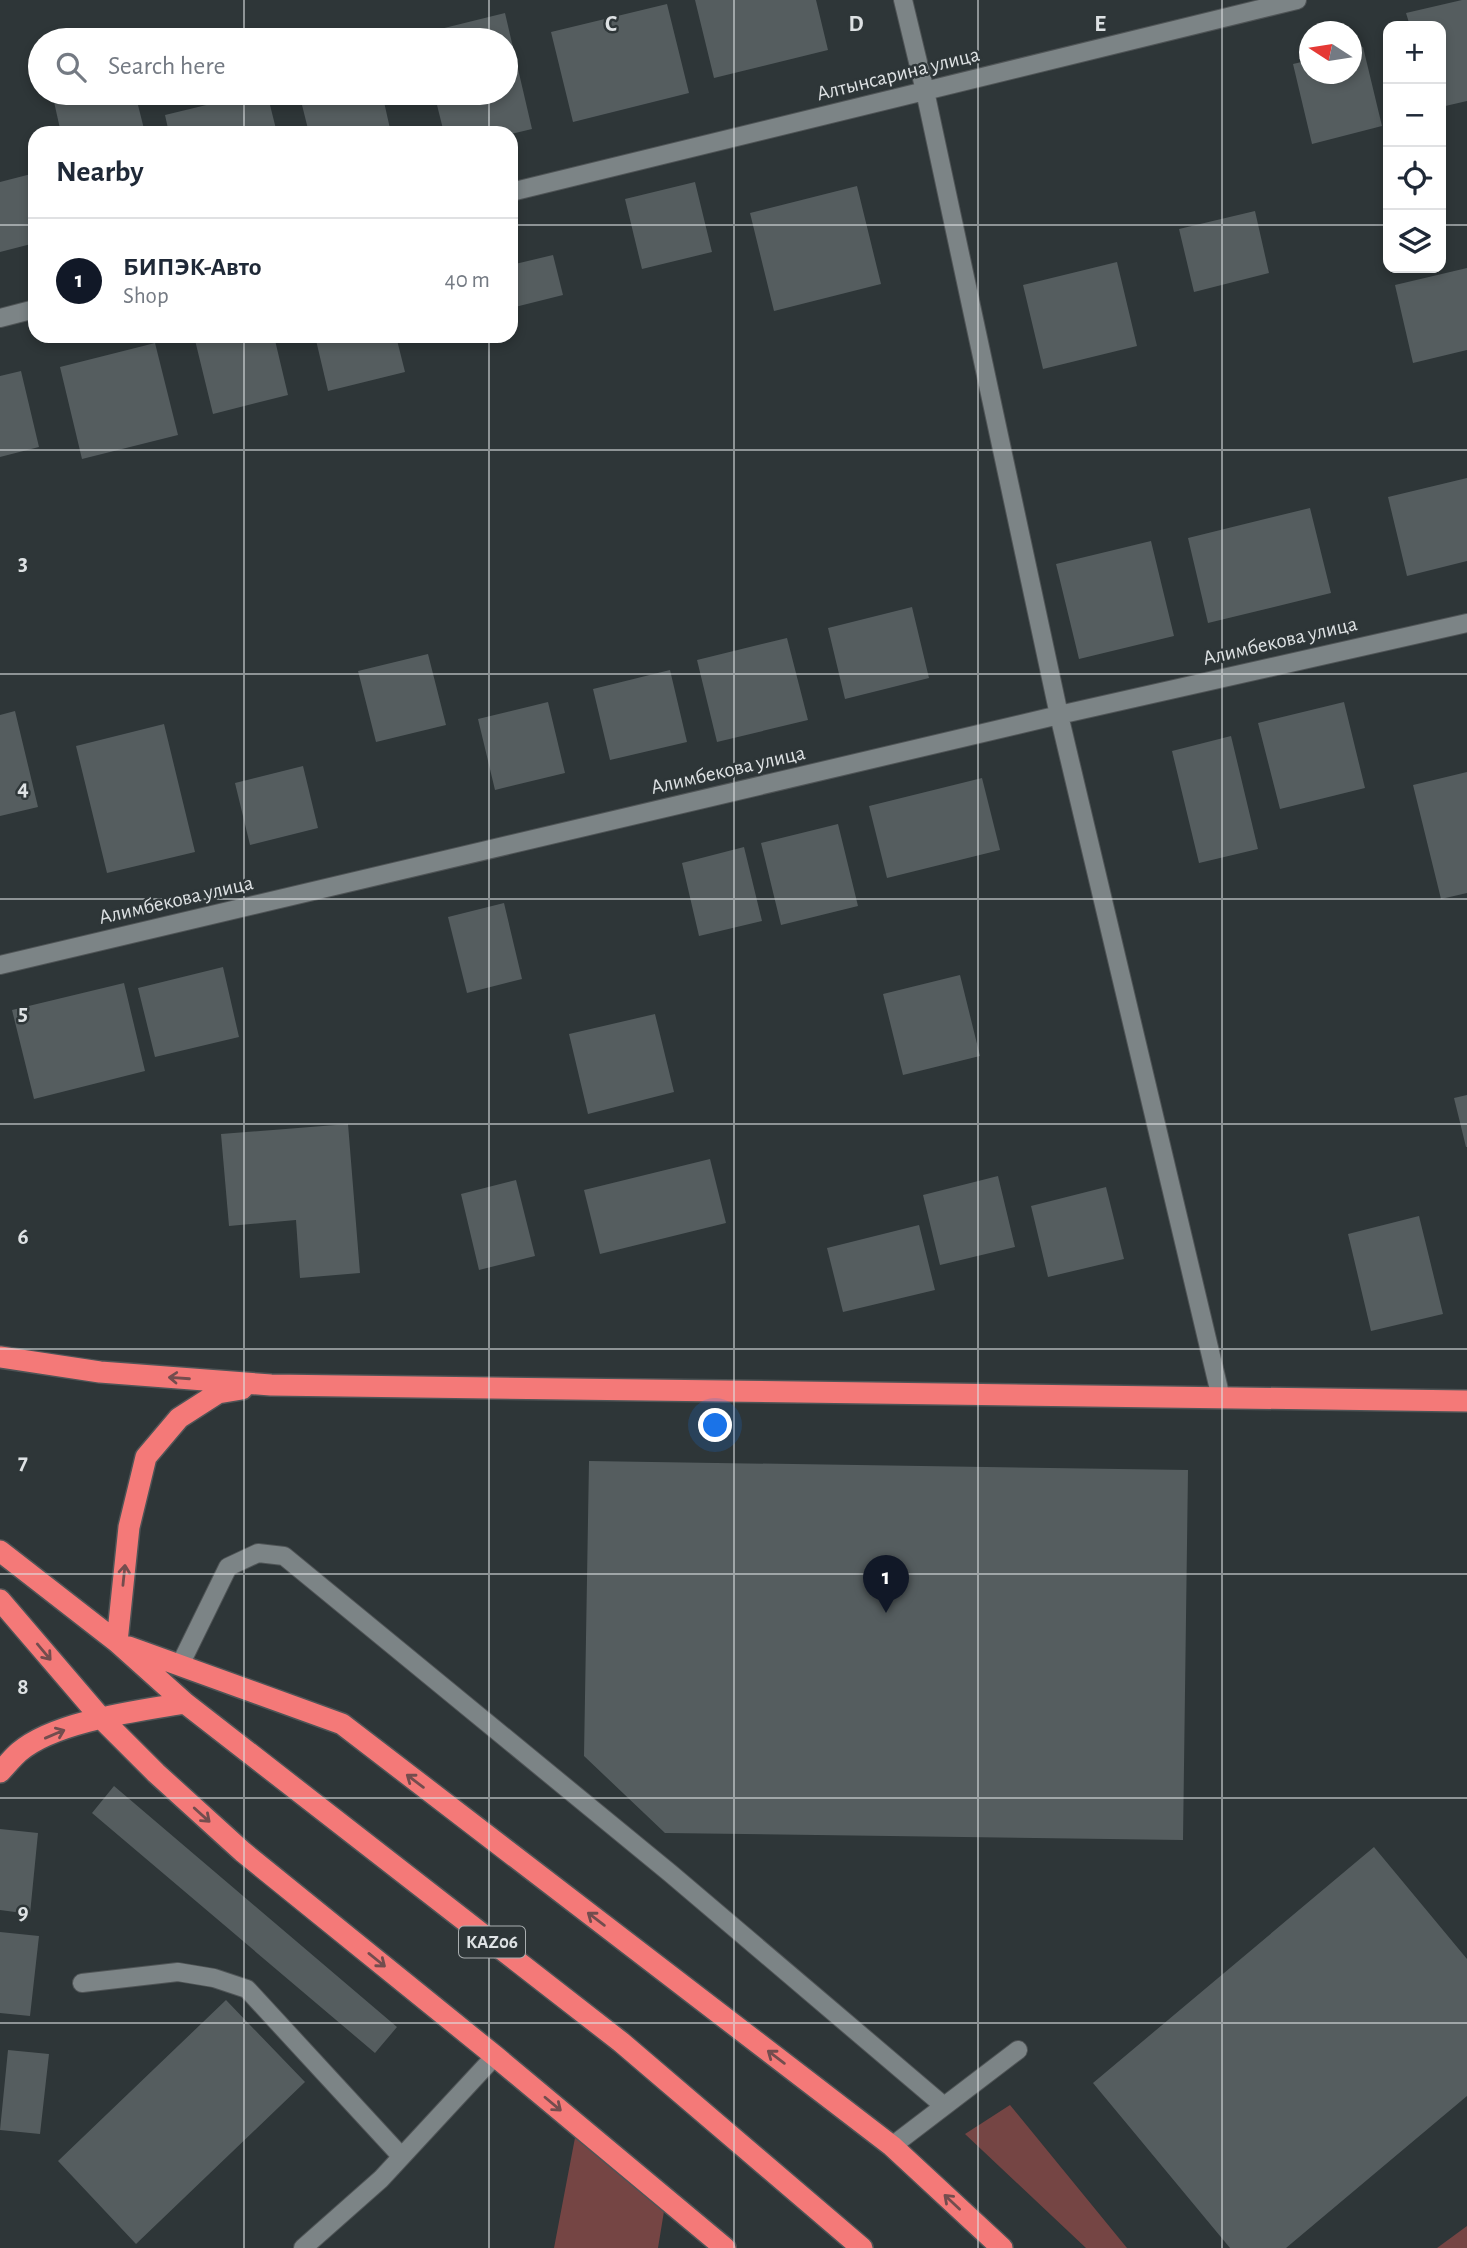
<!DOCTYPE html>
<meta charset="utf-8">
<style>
:root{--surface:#fff;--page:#f2f2f3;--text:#1f2937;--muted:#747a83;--line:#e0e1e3;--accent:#111827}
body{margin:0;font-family:"Alegreya Sans",sans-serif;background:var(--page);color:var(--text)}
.controls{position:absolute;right:21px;top:21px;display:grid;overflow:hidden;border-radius:14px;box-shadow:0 4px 10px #0003}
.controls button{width:63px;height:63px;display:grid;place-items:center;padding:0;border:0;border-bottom:2px solid var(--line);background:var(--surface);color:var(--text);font:35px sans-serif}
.compass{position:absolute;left:1299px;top:21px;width:63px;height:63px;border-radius:50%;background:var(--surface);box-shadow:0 4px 10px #0003;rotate:282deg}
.you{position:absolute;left:716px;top:1426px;width:24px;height:24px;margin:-18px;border:5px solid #fff;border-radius:50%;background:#1a73e8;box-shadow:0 0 0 10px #1a73e833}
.badge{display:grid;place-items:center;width:46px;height:46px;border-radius:50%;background:var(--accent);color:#fff;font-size:23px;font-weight:700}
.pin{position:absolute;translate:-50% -58px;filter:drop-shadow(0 2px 4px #0008)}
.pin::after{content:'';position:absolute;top:37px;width:24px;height:21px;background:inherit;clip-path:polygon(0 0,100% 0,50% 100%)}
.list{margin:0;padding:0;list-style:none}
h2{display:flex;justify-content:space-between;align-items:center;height:91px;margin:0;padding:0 28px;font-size:30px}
h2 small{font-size:23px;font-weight:400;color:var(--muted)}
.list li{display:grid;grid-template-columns:46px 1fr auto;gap:21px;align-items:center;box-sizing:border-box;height:126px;padding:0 28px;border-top:2px solid var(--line)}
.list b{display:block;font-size:26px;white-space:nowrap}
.list p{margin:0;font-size:23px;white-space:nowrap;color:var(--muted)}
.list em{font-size:23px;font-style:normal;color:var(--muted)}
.icon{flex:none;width:38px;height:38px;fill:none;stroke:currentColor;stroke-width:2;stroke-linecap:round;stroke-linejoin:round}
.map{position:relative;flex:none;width:1467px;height:2248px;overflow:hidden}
.search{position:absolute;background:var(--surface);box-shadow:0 4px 10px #0003;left:28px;top:28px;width:490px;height:77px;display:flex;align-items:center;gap:18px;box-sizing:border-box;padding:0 24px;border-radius:38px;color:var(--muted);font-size:26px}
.panel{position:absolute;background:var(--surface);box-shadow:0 4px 10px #0003;left:28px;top:126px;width:490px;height:217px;border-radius:21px}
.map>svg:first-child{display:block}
.green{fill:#754544}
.building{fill:#555d5f}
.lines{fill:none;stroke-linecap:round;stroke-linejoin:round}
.minor-casing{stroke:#4f5456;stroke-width:20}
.highway-casing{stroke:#4f5456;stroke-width:24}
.minor{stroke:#7c8486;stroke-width:18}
.highway{stroke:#f47978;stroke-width:21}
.oneway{stroke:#734d4e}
.grid{fill:none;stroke:#dee2e4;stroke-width:2;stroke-opacity:0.55}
.labels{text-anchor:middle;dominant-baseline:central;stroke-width:5;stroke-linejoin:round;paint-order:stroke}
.shield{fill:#2e3638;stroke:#a9aeb0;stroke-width:2}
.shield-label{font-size:19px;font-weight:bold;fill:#dee2e4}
.street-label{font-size:21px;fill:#dee2e4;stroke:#2e3638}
.grid-label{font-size:23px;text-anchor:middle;font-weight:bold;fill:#dee2e4;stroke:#2e3638;stroke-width:5;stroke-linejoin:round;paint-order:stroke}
</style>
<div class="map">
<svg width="1467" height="2248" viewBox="0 0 1467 2248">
<rect width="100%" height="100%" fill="#2e3638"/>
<!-- green -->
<path class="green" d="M1010,2105L1127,2248H1086L965,2134Z
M578,2122L665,2205L658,2248H554Z
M1467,2226V2248H1437Z"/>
<!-- building -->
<path class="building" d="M695,0H816L828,50L714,78Z
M1462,0H1467V101L1441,107V26H1410L1406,13Z
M667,4L689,93L573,122L551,32Z
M505,13L532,129L511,134L444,133L434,93H506V40H421L420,34Z
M1363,47L1382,126L1312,144L1293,64L1310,60V74H1352V50Z
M52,93H135L145,133H61Z
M256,93H267L277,133H169L165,115Z
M317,93H382L391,133H309L300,97Z
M35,173V243L0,252V182Z
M695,182L712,252L642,269L625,199Z
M857,186L881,284L774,311L750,213Z
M1255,211L1269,273L1194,292L1179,229Z
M553,255L563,295L511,308V265Z
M1117,262L1137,346L1043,369L1023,285Z
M1467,268V350L1413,363L1395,285Z
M194,336H274L288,395L213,414Z
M315,336H396L405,372L328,391Z
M155,343L178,435L82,459L60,367Z
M21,371L39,447L0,457V376Z
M1467,478V561L1407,576L1388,497Z
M1310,508L1331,593L1208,623L1188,538Z
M1151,541L1174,636L1079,659L1056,564Z
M912,607L929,678L845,699L828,628Z
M787,638L808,720L717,742L697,660Z
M428,654L446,725L376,742L358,671Z
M670,670L687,742L610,760L593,689Z
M548,702L565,773L495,790L478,719Z
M1344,702L1365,788L1280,809L1258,723Z
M15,711L38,807L0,816V715Z
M164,724L195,852L107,873L76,746Z
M1231,736L1258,849L1199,863L1172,751Z
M303,766L318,828L250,845L235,783Z
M1467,772V893L1441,899L1413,785Z
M982,778L1000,850L887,878L869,806Z
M838,824L858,906L781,925L761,843Z
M744,847L762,921L699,936L682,863Z
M504,903L522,979L467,993L448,917Z
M223,967L239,1037L155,1057L138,988Z
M960,975L980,1056L903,1075L883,994Z
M124,983L145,1071L34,1099L12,1010Z
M655,1014L674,1092L588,1114L569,1034Z
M1467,1095V1147H1466L1454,1098Z
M348,1124L360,1273L300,1278L296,1220L229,1226L221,1134Z
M710,1159L726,1223L600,1254L584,1190Z
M998,1176L1015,1247L940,1265L923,1195Z
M516,1180L535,1256L479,1270L461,1194Z
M1106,1187L1124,1259L1048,1277L1031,1206Z
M1419,1216L1443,1314L1371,1331L1348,1234Z
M919,1225L935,1290L843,1312L827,1248Z
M589,1461L1188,1470L1183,1840L665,1833L584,1756Z
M114,1786L397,2027L375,2053L92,1813Z
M0,1829L38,1833L30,1914L0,1910Z
M1374,1847L1467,1959V2096L1286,2248H1230L1093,2083Z
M0,1932L39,1936L30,2016L0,2013Z
M226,2000L305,2082L136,2244L58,2161Z
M8,2050L49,2054L40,2134L0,2130Z"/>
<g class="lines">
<!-- minor casing -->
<g class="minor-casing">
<path id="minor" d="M903,0L925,91L1059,715L1221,1398
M511,192L1297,0
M0,318L35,309
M0,965L1059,715L1467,623
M180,1665L228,1567L258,1553L284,1556L670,1873L944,2106
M82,1983L178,1972L214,1978L247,1989L401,2156
M892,2146L1018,2050
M303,2248L381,2179L495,2056"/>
</g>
<!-- highway casing -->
<g class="highway-casing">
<path id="highway" d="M0,1357L100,1372L271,1385L1467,1401
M0,1551L117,1642L185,1703L621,2042L862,2248
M0,1600L101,1718L156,1773L243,1852L495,2056L725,2248
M117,1642L129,1527L146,1457L179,1418L218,1393L242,1389
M129,1647L342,1724L892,2146L1002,2248
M0,1772C6,1766 12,1758 19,1752C55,1721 138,1711 185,1703"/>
</g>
<!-- minor -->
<use href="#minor" class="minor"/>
<!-- highway -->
<use href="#highway" class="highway"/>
</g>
<!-- one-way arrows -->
<defs><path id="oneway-shaft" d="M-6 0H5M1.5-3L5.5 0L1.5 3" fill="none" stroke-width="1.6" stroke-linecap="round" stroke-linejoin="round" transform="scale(1.75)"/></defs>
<g class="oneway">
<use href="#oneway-shaft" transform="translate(179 1378) rotate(-176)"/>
<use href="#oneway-shaft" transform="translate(124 1575) rotate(-84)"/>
<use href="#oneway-shaft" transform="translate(44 1652) rotate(50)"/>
<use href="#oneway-shaft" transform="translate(55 1734) rotate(-23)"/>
<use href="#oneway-shaft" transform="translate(415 1781) rotate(-143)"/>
<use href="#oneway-shaft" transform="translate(202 1815) rotate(42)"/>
<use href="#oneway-shaft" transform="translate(596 1919) rotate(-143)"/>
<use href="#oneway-shaft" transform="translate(377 1960) rotate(39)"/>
<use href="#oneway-shaft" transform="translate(776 2057) rotate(-143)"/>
<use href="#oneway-shaft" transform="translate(553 2104) rotate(40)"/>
<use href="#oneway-shaft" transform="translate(952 2202) rotate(-137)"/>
</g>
<!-- grid -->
<path class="grid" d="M244,0V40M489,0V40M734,0V2248M978,0V2248M1222,0V2248M244,93V133M489,93V133M0,225H35M511,225H1388M1441,225H1467M244,336V2248M489,336V2248M0,450H1467M0,674H1467M0,899H1467M0,1124H1467M0,1349H1467M0,1574H1467M0,1798H1467M0,2023H1467"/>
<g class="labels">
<!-- shield labels -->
<rect class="shield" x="459" y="1926.5" width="66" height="31" rx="5"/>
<g class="shield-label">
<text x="492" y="1942">KАZ06</text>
</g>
<!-- street labels -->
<g class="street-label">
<text transform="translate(898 74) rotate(-14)">Алтынсарина улица</text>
<text transform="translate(1280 641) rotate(-13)">Алимбекова улица</text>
<text transform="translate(728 770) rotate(-13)">Алимбекова улица</text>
<text transform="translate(176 900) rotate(-13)">Алимбекова улица</text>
</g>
</g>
<g class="grid-label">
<text x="611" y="31">C</text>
<text x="856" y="31">D</text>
<text x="1100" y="31">E</text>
<text x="23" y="570">3</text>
<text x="23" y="795">4</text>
<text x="23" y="1020">5</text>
<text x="23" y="1244">6</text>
<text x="23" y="1469">7</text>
<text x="23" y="1694">8</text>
<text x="23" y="1919">9</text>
</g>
</svg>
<div class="controls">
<button>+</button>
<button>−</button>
<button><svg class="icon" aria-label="locate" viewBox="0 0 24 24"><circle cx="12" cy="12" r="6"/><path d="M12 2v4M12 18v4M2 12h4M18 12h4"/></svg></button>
<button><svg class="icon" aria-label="layers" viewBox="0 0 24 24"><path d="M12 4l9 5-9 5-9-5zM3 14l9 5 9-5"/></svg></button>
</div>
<svg class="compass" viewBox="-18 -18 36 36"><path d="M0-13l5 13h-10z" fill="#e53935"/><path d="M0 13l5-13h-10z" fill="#747a83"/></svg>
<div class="you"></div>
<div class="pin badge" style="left:886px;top:1613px">1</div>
<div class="search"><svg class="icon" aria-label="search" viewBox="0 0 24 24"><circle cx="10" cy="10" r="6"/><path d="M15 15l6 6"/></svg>Search here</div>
<section class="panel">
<h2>Nearby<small></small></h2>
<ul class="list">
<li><span class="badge">1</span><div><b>БИПЭК-Авто</b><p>Shop</p></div><em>40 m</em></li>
</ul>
</section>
</div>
